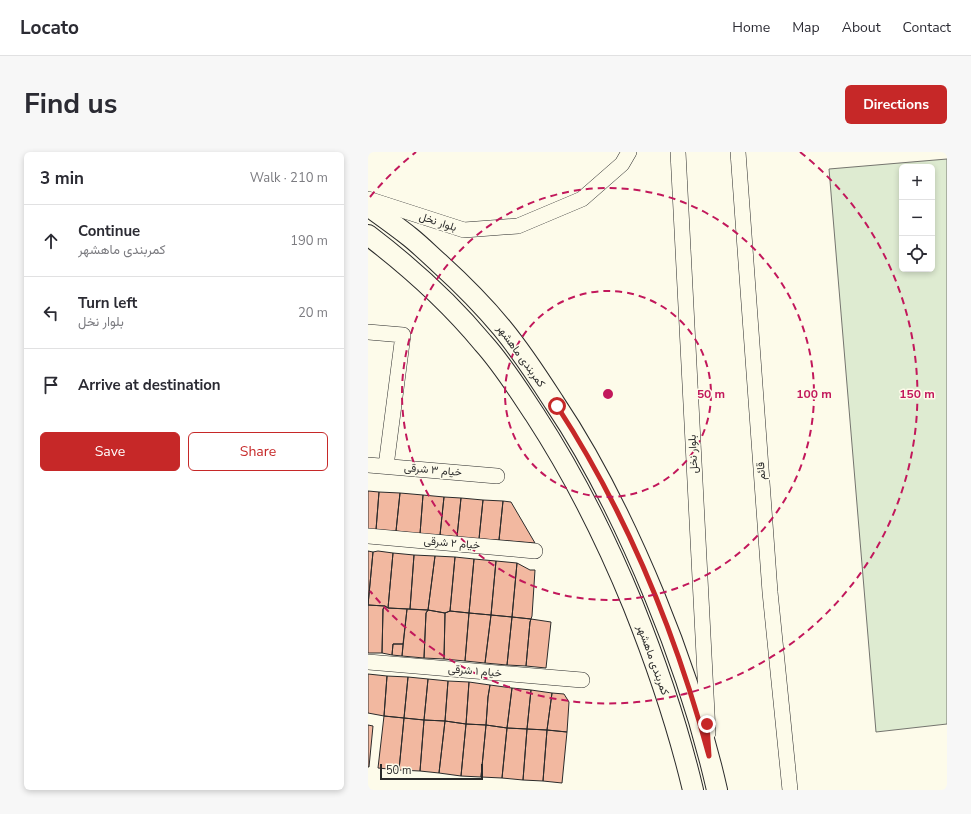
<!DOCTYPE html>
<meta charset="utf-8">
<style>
:root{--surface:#fff;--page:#f7f7f7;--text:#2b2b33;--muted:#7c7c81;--line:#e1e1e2;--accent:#c62828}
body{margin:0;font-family:"Nunito Sans",Vazirmatn,sans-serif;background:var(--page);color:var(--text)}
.controls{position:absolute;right:12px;top:12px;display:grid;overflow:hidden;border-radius:6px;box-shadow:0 2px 6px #0003}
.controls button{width:36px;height:36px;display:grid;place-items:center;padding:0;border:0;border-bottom:1px solid var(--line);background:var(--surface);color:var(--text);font:20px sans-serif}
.scale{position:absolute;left:12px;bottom:10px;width:103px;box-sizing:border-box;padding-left:4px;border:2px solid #2b2b2b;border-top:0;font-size:11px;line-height:14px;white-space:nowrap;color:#2b2b2b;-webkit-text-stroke:3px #fdfbea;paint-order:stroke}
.stop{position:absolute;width:12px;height:12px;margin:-9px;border:3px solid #c62828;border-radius:50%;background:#fff}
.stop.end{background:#c62828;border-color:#fff;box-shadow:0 1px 4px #0008}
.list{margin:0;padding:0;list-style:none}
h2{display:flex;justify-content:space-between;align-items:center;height:52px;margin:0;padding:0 16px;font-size:17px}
h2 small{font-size:13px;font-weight:400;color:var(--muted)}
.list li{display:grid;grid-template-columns:26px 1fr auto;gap:12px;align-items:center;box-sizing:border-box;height:72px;padding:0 16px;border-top:1px solid var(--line)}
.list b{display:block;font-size:15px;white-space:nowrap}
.list p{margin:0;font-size:13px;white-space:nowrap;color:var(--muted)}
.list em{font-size:13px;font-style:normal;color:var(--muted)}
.actions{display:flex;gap:8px;padding:12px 16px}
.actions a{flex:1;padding:9px 0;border:1px solid var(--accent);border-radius:6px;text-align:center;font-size:14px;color:var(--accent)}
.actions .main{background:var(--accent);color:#fff}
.icon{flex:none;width:22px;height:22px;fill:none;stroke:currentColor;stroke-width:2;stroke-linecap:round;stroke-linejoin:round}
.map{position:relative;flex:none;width:579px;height:638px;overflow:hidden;border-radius:6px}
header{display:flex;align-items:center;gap:24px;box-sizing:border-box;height:56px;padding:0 20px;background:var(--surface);border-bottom:1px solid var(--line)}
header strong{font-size:19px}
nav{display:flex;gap:22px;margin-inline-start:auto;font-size:14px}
.intro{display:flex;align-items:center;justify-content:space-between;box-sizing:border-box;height:96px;padding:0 24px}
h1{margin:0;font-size:28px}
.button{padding:10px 18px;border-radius:6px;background:var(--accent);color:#fff;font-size:14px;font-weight:700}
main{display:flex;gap:24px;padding:0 24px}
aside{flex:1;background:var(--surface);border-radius:6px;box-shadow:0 2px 6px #0003}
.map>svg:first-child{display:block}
.green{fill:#deebd1;stroke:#74746e;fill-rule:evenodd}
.building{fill:#f2b8a0;stroke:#2b2b2b}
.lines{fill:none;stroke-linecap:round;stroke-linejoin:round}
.minor-casing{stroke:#2b2b2b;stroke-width:16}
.major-casing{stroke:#2b2b2b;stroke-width:22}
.minor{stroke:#fdfbea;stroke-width:15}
.major{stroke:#fdfbea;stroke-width:20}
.route{stroke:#c62828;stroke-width:5}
.ring{fill:none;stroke:#c2185b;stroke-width:2;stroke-dasharray:7 5}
.labels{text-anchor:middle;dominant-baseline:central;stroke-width:3;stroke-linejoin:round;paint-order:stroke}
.street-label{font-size:11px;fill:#2b2b2b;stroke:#fdfbea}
.centre{fill:#c2185b;stroke:#fdfbea;stroke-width:2}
.ring-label{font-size:12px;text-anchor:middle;font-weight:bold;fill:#c2185b;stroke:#fdfbea;stroke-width:3;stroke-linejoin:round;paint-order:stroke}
</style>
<header>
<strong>Locato</strong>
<nav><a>Home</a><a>Map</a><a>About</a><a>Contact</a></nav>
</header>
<div class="intro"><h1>Find us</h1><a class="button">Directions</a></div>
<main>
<aside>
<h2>3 min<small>Walk · 210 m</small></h2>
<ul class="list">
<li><svg class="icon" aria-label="ahead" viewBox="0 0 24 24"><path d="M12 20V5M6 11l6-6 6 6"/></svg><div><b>Continue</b><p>کمربندی ماهشهر</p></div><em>190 m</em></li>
<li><svg class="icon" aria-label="left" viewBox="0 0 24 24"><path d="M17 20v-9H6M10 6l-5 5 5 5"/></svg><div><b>Turn left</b><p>بلوار نخل</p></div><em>20 m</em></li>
<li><svg class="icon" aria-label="arrive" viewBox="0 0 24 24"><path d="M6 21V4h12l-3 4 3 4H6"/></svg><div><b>Arrive at destination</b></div></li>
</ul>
<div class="actions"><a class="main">Save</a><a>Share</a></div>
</aside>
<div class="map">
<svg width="579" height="638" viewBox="0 0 579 638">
<rect width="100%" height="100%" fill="#fdfbea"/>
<!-- green -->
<path class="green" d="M579,7V572L508,580L461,17ZM534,15H564V117H534Z"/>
<!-- building -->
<path class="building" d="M0,339L11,340L8,378L0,377Z
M11,340L32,341L28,379L8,378Z
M32,341L55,343L52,382L28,379Z
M55,343L76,345L72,383L52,382Z
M76,345L93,346L89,385L72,383Z
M93,346L115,348L111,387L89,385Z
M115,348L135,349L131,388L111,387Z
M135,349L143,350L167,391L131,388Z
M0,399L5,400L0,453Z
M10,399L25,401L20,456L17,454L0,453L5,400Z
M25,401L46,403L42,457L20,456Z
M46,403L67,404L60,458L42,457Z
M67,404L87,405L82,459L77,461L60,458Z
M87,405L106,407L101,461L82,459Z
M106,407L128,409L123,463L101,461Z
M128,409L149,411L144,465L123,463Z
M149,411L162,418H167L164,464L163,467L144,465Z
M0,453L17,454L15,457L14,501H0Z
M17,454L20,456L39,457L35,492H25L24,503L14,501L15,457Z
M39,457L60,458L58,461L56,506L34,504Z
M60,458L77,461L76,507L56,506L58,461Z
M82,459L101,461L97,509L76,507L77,461Z
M101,461L123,463L117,511L97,509Z
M123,463L144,465L139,513L117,511Z
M144,465L163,467L162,470L158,514L139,513Z
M163,467L183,470L178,516L158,514L162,470Z
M25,492H35L34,504L24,503Z
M0,522L19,524L16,564L0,561Z
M19,524L40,525L36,566L16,564Z
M40,525L60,527L56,568L36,566Z
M60,527L80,529L77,569L56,568Z
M80,529L101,530L98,572L77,569Z
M101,530L122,533L120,545L118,573L98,572Z
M122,533L144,536L139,576L118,573L120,545Z
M144,536L163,538L159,577L139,576Z
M163,538L184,541L179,578L159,577Z
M184,541L196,542L201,550L199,580L179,578Z
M16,564L36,566L31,618L10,616Z
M36,566L56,568L52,619L31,618Z
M56,568L77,569L71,621L52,619Z
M77,569L98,572L93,624L71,621Z
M98,572L118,573L113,625L93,624Z
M0,573L5,574L1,615H0Z
M118,573L139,576L134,626L113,625Z
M139,576L159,577L155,628L134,626Z
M159,577L179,578L175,629L155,628Z
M179,578L199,580L194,631L175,629Z"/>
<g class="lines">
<!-- minor casing -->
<g class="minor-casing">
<path id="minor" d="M310,0L340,581
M370,0L402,440L422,638
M0,47L96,78L150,74L214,47L254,12L261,0
M0,180L35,183L18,314
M0,313L129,324
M0,384L167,399
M0,510L214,528"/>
</g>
<!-- major casing -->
<g class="major-casing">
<path id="major" d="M0,54C14,64 28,74 42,85C52,93 61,102 71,111C93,131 115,153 134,176C153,199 170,225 186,250C227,311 259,377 287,445C313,508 334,572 349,638
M0,83C42,115 81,150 115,191C135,213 151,239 167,263C206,323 238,387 265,453C289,513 310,575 325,638"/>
</g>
<!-- minor -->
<use href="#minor" class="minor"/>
<!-- major -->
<use href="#major" class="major"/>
</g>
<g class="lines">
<!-- route -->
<path class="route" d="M189,254C258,360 308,482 341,604L339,572"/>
</g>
<!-- distance rings -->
<g class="ring">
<circle cx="240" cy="242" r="103"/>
<circle cx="240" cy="242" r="206"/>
<path d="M2 45A309 309 0 0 1 48 0M432 0A309 309 0 1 1 2 439"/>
</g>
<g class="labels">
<!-- street labels -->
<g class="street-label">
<text transform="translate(70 70) rotate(18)">بلوار نخل</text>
<text transform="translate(153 204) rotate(54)">کمربندی ماهشهر</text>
<text transform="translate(325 302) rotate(-93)">بلوار نخل</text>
<text transform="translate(65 318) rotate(5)">خیام ۳ شرقی</text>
<text transform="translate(393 319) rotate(-94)">قائم</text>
<text transform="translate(84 391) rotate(5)">خیام ۲ شرقی</text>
<text transform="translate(285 508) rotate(70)">کمربندی ماهشهر</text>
<text transform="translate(107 519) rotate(5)">خیام ۱ شرقی</text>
</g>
</g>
<circle cx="240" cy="242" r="6" class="centre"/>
<g class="ring-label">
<text x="343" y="246">50 m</text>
<text x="446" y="246">100 m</text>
<text x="549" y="246">150 m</text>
</g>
</svg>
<div class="controls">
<button>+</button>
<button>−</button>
<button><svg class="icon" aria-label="locate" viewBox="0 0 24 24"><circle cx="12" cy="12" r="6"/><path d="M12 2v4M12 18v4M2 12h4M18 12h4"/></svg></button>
</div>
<div class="scale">50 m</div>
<div class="stop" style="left:189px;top:254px"></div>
<div class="stop end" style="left:339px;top:572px"></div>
</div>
</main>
